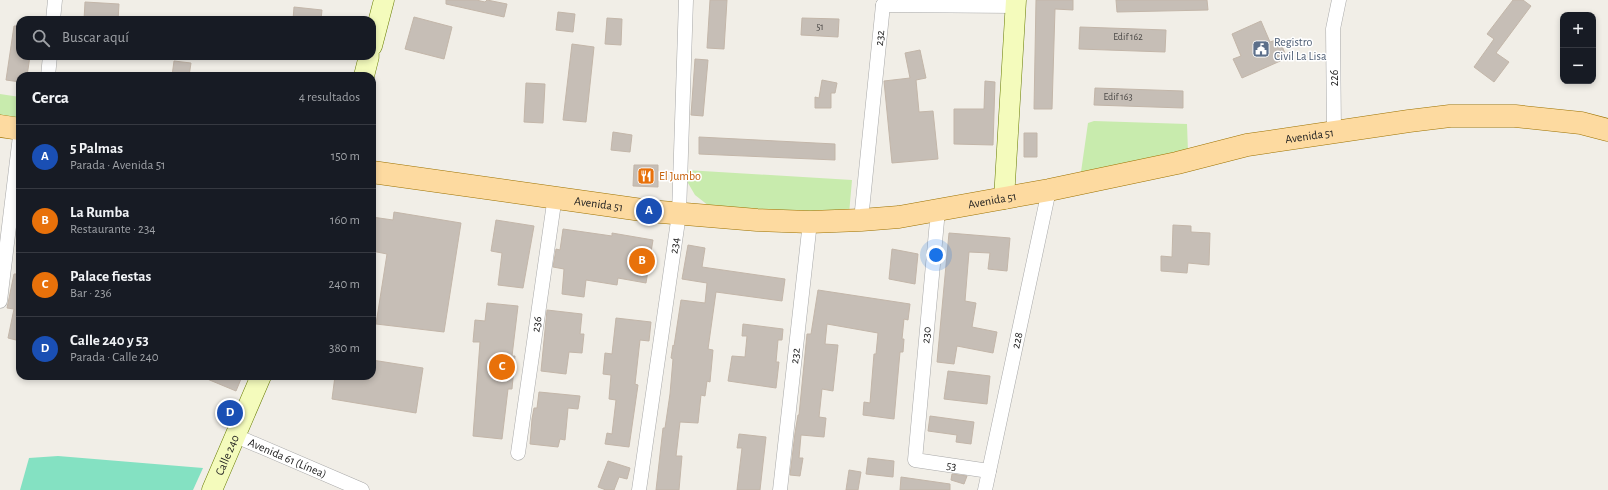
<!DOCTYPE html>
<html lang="es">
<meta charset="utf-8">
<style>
:root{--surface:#171b24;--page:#20242c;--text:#f1f3f6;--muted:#9ea1a6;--line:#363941;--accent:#2563eb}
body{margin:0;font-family:"Alegreya Sans",sans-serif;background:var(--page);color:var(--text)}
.controls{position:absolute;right:12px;top:12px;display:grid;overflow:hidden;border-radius:8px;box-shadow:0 2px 6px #0003}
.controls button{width:36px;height:36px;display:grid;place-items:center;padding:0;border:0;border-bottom:1px solid var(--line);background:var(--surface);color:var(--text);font:20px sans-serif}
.you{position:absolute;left:936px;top:255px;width:14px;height:14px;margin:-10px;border:3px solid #fff;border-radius:50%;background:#1a73e8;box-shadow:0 0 0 6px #1a73e833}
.badge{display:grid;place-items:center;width:26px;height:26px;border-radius:50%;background:var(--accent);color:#fff;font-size:13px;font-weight:700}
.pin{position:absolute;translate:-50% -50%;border:2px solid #fff;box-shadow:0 1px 4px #0006}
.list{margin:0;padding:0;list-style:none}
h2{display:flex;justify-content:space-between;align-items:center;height:52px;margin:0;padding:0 16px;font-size:17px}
h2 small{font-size:13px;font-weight:400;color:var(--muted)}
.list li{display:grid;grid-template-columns:26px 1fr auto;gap:12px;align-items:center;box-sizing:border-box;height:64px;padding:0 16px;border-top:1px solid var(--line)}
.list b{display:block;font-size:15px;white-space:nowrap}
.list p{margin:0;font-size:13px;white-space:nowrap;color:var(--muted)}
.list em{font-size:13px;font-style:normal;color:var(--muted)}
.icon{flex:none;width:22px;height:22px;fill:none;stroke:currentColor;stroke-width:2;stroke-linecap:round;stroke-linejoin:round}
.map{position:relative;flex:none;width:1608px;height:490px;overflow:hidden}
.search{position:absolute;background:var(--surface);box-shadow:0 2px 6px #0003;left:16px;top:16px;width:360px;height:44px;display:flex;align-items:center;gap:10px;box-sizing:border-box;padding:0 14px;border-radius:12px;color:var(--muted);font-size:15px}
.panel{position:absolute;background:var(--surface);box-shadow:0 2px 6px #0003;left:16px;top:72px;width:360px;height:308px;border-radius:12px}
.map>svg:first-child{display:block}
.grass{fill:#c8ebad}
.pitch{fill:#84e1c2}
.building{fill:#c6beb6;stroke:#c3b6a9}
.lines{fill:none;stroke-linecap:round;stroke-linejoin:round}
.street-casing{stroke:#a8a8a8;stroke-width:15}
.secondary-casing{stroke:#687c03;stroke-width:21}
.primary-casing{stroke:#9d7200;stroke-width:23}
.street{stroke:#fff;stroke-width:14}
.secondary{stroke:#f4fbbc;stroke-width:20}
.primary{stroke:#fddaa0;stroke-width:22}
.labels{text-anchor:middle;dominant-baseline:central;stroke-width:3;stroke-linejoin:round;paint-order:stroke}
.number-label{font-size:10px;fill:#4a4846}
.street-label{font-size:12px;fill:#212121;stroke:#fff}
.service-label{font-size:12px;fill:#4e5e75;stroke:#fff;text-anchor:start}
.food-label{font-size:12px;fill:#c56008;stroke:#fff;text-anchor:start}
</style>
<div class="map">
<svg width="1608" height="490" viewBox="0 0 1608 490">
<rect width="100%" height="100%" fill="#f1eee7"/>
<!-- grass -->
<path class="grass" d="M0,94L20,97V121L0,118Z
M1094,121L1187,124L1188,152L1081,172L1088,123Z
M686,170L852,180L849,214L743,212L709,206L695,195L688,183Z"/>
<!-- pitch -->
<path class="pitch" d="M58,456L203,468L193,490H20L29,458Z"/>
<!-- building -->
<path class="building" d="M446,0H476L485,2L487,0L507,4L504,17L446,4Z
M710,0H727L724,49L707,48Z
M1036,0H1073V10L1055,9L1052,109H1034Z
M1116,0H1207L1208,10L1117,12Z
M1513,0H1523L1531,6L1496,53L1509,62L1494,82L1474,67L1494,39L1487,34Z
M85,2L119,4L118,20H84Z
M294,7L322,10L321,20H293Z
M558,12L575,14L573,32L556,30Z
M414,17L452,27L444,59L405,49Z
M607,18L622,19L621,45L605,44Z
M802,18L839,19L838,37L801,35Z
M1261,21L1270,42L1279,39L1287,58L1242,78L1233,59L1241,56L1232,34Z
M14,26H20V56H30L27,76H20V82L6,80Z
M1080,27L1166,30L1165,52L1079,49Z
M572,44L594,47L586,122L563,120Z
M920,50L926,78L916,80L919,112L933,111L938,159L892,163L884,81L910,78L905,53Z
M695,59L708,60L703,116L691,115Z
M174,61L191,63L189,76H172Z
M822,80L837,83L835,93H831V108H815V97L819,98Z
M985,81L995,82L993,145L954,144V109H984Z
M526,83L545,84L543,123L524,122Z
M1095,88L1183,91V108L1094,105Z
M613,132L632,135L630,152L611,150Z
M1024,133H1037V157H1024Z
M699,137L835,144V160L699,154Z
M634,165H658V187L633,186Z
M394,212L461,223L444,332L376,324L387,254L372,251V217L393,220Z
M496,220L534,226L523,288L498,285L502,253L491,251Z
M1173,225L1191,226V232L1210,233L1209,265L1188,263L1187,273L1161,271V256L1172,257Z
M563,229L612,236V233L653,240L646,283L618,278L617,285L586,280L584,297L562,294L564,269L553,267L556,249L560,250Z
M949,233L1010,238L1007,271L988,269L990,253L969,252L965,301L976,303L972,327L997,332L993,353L957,346L954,364L937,362Z
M688,245L705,248L702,267L785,279L782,301L716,292L708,349L713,350L710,382L707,381L705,396L701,395L698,423L680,422L676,456H682L679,490H656L663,428H665L670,394L673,359L671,358L673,345L674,346L681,300L705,303L707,283L682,279Z
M892,249L918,254L915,284L889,279Z
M14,274H20V341L8,338L14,309L7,308Z
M818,290L910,304L908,320L904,319L902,339H904L903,352H900L894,419L863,415L864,402L870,403L874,354H876L878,333L827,324L825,344L838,345L833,391L822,389L819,417L826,418L824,437L801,435L799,458H803L800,476L790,475L795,433L798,415H799L807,334H811Z
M487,303L518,306L512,356H515L512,389H508L502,439L473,436L480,342H473L475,320L485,321Z
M547,310L582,314L580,334H584L582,353L569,352L566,374L541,371Z
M616,318L651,322L649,341L640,340L635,384L638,385L629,447L605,444L607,433L612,434L616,400L609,399L611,375L603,374L605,353L612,354Z
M743,324L783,329L782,340H778L776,362H779L776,388L728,381L732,356L745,357L747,336H742Z
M372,360L423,368L416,413L332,399L335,376H372Z
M948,371L990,376L987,404L944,399Z
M200,376H233L241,379L236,391Z
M539,392L580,396L578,409L568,408L565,440L560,439L558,447L530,444L532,419L534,408H537Z
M930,416L974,422L971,444L956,442L957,435L928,431Z
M739,434L766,437L760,490H737L742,448H737Z
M868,458L894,461L893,477L866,474Z
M608,461L630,468L627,479L619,477L614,490H606L598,487Z
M849,470L861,472L858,490H846Z
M952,474L967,476L964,484L951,480Z
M901,477L950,484V490H900Z"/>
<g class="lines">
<!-- street casing -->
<g class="street-casing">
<g id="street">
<path d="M883,5L1016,6"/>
<path d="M53,20L55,0"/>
<path d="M48,76L50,56"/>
<path d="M1334,133L1333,29L1339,0"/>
<path id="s1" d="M938,210L915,460L989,471"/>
<path id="s2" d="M861,220L883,5"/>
<path d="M0,301L20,136"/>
<path id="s3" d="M236,436L362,490"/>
<path id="s4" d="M518,453L555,196"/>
<path id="s5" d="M639,490L679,214L686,0"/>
<path id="s6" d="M780,490L810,222"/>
<path id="s7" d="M985,490L1049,190"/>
</g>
</g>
<!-- secondary casing -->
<g class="secondary-casing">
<g id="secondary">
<path d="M372,46L384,0"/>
<path d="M364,76L369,56"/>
<path d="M1004,199L1016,0"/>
<path id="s8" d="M212,490L261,376"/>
</g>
</g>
<!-- primary casing -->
<g class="primary-casing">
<g id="primary">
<path d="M0,126L20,129"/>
<path id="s9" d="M372,172L649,211L757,220L810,222L861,220L899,217L1049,190L1177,163L1247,145L1409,121L1450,116H1515L1581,123L1608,130"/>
</g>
</g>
<!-- street -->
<use href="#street" class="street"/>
<!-- secondary -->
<use href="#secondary" class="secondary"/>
<!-- primary -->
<use href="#primary" class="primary"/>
</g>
<!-- icons -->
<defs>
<g id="civic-square" transform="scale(0.9)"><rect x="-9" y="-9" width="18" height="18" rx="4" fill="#5c6f8a" stroke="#fff"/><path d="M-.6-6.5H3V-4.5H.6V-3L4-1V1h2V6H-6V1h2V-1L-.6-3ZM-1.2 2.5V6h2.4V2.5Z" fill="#fff"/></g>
<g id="restaurant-square" transform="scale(0.9)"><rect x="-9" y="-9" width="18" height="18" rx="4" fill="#e8710a" stroke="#fff"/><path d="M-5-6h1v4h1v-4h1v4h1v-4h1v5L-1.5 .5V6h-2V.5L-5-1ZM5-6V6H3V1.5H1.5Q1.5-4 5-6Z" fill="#fff"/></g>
</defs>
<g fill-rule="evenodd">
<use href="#civic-square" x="1261" y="49"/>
<use href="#restaurant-square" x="646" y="176"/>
</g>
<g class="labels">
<!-- number labels -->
<g class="number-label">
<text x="820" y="27">51</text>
<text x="1128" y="37">Edif 162</text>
<text x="1118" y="97">Edif 163</text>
</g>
<!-- street labels -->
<g class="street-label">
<text stroke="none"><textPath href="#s2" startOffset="183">232</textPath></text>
<text transform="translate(1334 78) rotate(-90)">226</text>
<text stroke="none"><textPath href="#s9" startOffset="949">Avenida 51</textPath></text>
<text stroke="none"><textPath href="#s9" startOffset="625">Avenida 51</textPath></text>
<text stroke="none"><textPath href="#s9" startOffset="229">Avenida 51</textPath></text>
<text stroke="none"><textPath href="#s5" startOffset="247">234</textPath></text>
<text stroke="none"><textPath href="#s4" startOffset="130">236</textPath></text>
<text transform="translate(926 335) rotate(-85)">230</text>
<text stroke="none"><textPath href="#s7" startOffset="153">228</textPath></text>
<text stroke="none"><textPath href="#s6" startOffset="135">232</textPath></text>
<text stroke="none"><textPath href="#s8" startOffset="38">Calle 240</textPath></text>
<text stroke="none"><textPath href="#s3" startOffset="56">Avenida 61 (Línea)</textPath></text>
<text stroke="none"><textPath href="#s1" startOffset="288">53</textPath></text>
</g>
<!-- service labels -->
<g class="service-label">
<text x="1274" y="42">Registro<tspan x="1274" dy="14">Civil La Lisa</tspan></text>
</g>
<!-- food labels -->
<g class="food-label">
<text x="659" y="176">El Jumbo</text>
</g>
</g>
</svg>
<div class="controls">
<button>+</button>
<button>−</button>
</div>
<div class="you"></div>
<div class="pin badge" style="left:649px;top:211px;background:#1a4fb4">A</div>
<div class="pin badge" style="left:642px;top:261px;background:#e8710a">B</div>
<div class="pin badge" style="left:502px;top:367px;background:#e8710a">C</div>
<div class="pin badge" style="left:230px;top:413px;background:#1a4fb4">D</div>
<div class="search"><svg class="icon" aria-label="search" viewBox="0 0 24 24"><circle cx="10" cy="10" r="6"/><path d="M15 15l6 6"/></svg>Buscar aquí</div>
<section class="panel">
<h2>Cerca<small>4 resultados</small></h2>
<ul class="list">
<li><span class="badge" style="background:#1a4fb4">A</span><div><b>5 Palmas</b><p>Parada · Avenida 51</p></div><em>150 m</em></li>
<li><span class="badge" style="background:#e8710a">B</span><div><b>La Rumba</b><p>Restaurante · 234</p></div><em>160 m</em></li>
<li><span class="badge" style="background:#e8710a">C</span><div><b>Palace fiestas</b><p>Bar · 236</p></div><em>240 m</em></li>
<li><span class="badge" style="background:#1a4fb4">D</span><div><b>Calle 240 y 53</b><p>Parada · Calle 240</p></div><em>380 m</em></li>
</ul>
</section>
</div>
